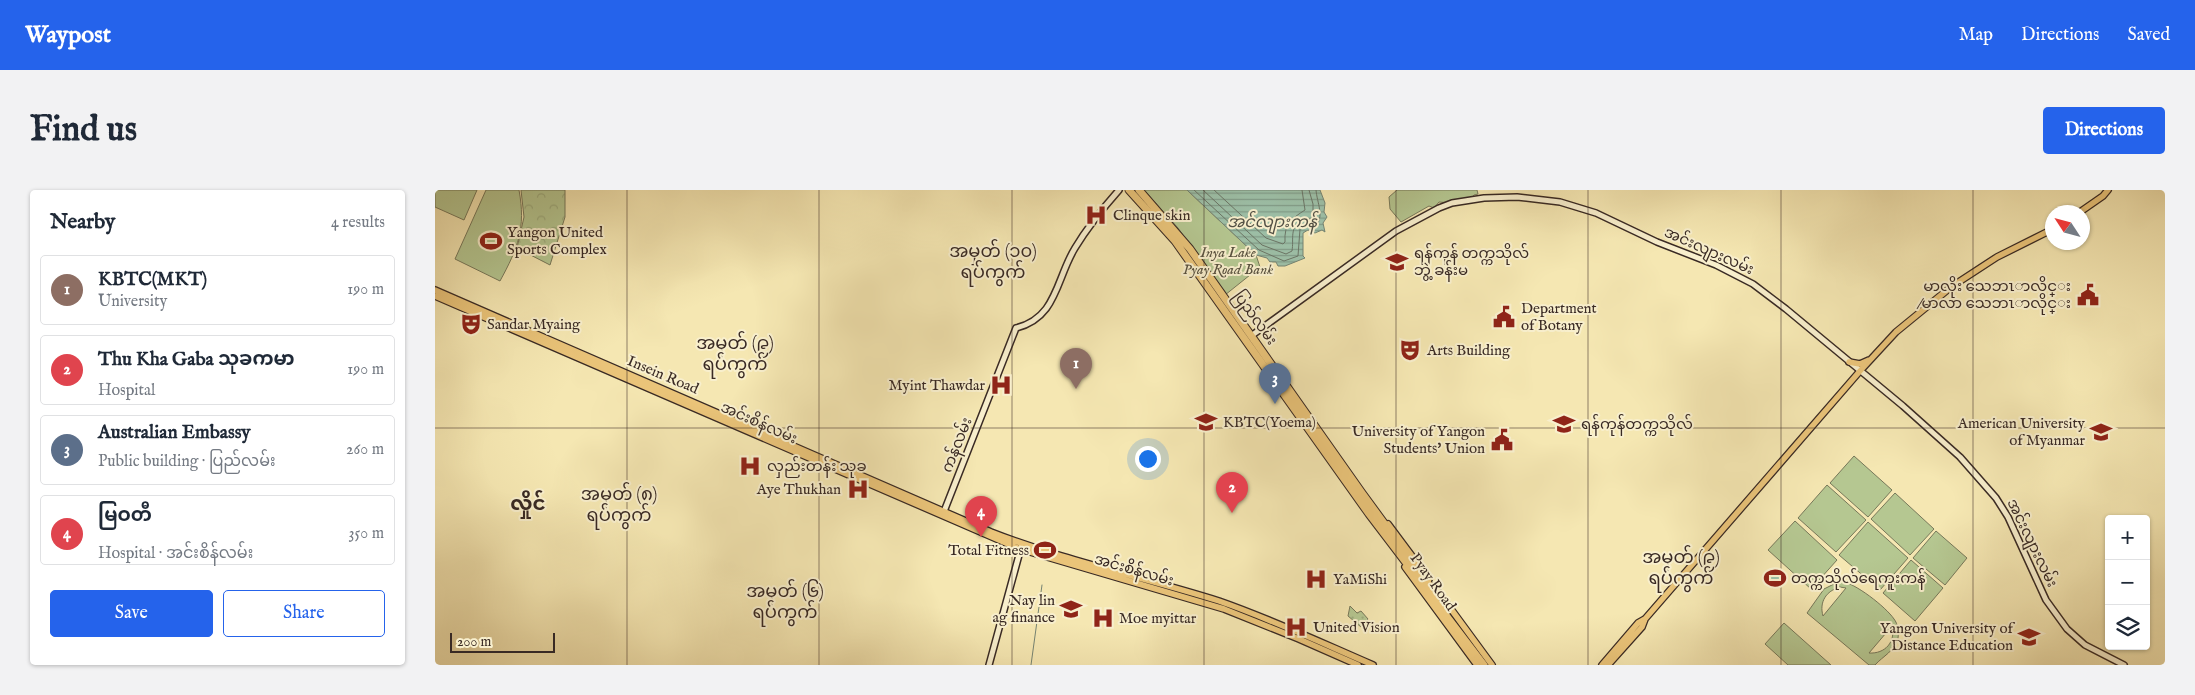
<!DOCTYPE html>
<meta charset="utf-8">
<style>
:root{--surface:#fff;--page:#f2f2f3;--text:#1f2937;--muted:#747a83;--line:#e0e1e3;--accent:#2563eb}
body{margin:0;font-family:"IM FELL English","Noto Sans Myanmar",serif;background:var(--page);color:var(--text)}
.controls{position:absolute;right:15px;bottom:15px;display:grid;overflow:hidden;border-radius:5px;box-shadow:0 1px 4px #0004}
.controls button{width:45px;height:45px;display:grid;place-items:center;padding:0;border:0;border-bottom:1px solid var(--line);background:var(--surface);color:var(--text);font:25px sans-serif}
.compass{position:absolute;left:1610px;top:15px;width:45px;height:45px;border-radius:50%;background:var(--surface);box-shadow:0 1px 4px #0004;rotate:306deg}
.scale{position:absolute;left:15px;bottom:12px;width:105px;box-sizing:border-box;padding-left:5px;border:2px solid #392a24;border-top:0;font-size:14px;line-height:18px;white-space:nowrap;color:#392a24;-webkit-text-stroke:4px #f8efcd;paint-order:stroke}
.you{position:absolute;left:712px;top:268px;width:18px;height:18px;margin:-12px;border:4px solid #fff;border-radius:50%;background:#1a73e8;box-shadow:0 0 0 8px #1a73e833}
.badge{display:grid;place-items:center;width:32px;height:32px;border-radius:50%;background:var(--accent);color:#fff;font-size:16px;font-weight:700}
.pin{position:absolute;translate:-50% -41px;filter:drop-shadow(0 1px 2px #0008)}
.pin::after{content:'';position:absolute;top:26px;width:18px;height:15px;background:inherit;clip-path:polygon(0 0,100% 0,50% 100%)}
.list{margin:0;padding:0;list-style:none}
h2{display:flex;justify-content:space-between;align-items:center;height:65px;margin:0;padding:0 20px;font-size:21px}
h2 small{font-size:16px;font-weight:400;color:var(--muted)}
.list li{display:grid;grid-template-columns:32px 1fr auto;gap:15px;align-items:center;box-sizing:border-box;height:70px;margin:0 10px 10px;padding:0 10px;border:1px solid var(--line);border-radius:5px}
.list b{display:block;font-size:19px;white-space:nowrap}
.list p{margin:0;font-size:16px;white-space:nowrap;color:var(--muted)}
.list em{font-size:16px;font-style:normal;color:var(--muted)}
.actions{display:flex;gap:10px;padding:15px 20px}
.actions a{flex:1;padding:11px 0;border:1px solid var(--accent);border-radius:5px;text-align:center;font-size:18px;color:var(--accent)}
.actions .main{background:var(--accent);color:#fff}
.icon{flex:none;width:28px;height:28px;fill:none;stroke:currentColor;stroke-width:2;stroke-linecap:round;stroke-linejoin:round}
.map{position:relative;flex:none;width:1730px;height:475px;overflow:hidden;border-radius:5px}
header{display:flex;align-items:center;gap:30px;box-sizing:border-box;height:70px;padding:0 25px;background:var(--accent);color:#fff}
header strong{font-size:24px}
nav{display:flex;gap:28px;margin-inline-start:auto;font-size:18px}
.intro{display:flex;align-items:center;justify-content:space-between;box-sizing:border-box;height:120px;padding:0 30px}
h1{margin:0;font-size:35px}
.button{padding:12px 22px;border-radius:5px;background:var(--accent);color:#fff;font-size:18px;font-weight:700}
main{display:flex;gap:30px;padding:0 30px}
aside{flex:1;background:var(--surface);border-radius:5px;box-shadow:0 1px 4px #0004}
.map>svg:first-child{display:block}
.green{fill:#b5c791;stroke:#77785a;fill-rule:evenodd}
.forest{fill:url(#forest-crowns);stroke:#77785a}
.garden{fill:url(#garden-dots);stroke:#77785a}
.water{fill:url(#water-rules);stroke:#758473}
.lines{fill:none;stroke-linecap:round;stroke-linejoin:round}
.shore{stroke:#6b7566;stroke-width:1}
.stream{stroke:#758473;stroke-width:1}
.secondary-casing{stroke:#392a24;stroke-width:8}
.primary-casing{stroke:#392a24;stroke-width:8}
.highway-casing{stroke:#392a24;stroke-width:9}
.secondary{stroke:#f8efcd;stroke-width:5}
.primary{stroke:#eac479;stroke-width:5.5}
.highway{stroke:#eac479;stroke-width:7}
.grid{fill:none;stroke:#392a24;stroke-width:1;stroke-opacity:0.55}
.labels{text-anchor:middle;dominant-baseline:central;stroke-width:4;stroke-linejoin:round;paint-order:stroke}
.poi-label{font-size:15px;fill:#392a24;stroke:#f8efcd;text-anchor:start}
.street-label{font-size:15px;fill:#392a24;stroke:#f8efcd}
.park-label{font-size:15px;font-style:italic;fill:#58513f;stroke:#f8efcd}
.water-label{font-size:16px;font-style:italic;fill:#525045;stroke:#f8efcd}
.quarter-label{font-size:18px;fill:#392a24;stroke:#f8efcd}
.district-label{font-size:20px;font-weight:bold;fill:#392a24;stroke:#f8efcd}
</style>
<header>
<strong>Waypost</strong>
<nav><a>Map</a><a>Directions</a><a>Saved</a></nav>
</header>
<div class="intro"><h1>Find us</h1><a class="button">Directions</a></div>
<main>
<aside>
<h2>Nearby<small>4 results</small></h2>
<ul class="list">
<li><span class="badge" style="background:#8d6e63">1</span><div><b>KBTC(MKT)</b><p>University</p></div><em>190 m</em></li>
<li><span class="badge" style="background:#e0444e">2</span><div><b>Thu Kha Gaba သုခကမာ</b><p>Hospital</p></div><em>190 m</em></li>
<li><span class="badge" style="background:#5c6f8a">3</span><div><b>Australian Embassy</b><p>Public building · ပြည်လမ်း</p></div><em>260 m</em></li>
<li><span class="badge" style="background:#e0444e">4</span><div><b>မြဝတီ</b><p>Hospital · အင်းစိန်လမ်း</p></div><em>350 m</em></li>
</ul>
<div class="actions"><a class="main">Save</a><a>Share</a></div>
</aside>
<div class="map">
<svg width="1730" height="475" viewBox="0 0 1730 475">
<defs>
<pattern id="forest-crowns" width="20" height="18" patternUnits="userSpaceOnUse" patternTransform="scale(1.25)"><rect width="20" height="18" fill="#b5c791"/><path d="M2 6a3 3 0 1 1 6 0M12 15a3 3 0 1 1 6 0" fill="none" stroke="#9cab7d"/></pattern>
<pattern id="garden-dots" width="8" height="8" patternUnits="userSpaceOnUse" patternTransform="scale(1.25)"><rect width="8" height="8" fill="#b5c791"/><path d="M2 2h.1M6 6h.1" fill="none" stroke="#9cab7d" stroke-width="1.8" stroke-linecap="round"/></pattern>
<pattern id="water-rules" width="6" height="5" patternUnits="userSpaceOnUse" patternTransform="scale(1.25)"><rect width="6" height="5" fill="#9dc0a8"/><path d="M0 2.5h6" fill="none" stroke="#819c89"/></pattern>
</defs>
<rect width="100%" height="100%" fill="#f5e7b2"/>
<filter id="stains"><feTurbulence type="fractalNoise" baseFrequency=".004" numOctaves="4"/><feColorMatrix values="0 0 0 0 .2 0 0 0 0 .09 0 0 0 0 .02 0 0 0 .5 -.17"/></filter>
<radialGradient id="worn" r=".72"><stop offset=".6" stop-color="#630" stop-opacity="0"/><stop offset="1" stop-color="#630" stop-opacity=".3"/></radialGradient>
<!-- green -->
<path class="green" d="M0,0H42L29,30L0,17Z
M51,0H84C91,38 83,58 65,91L20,69Z
M709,0H752L821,65L825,77L790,105L743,38Z
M962,0H1042L1043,4L1039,5L1035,10H1020L1016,13L1004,12L999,18L994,16L966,32L955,19L954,7Z
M1419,266L1457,300L1433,327L1395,293Z
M1392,295L1431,330L1401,362L1363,328Z
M1460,303L1499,339L1475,365L1436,329Z
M1360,331L1402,370L1376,399L1333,360Z
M1433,332L1473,368L1445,400L1404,365Z
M1501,341L1532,368L1510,395L1478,368Z
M1476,370L1508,398L1480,431L1448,403Z
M1405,391C1419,392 1451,417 1459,429C1463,434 1464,442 1463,448C1460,461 1448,466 1440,475H1434L1372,423L1389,399ZM1405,397L1411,398L1388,426C1384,412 1391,401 1405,397ZM1457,436C1461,452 1450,464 1434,463Z
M1349,433L1396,475H1353L1330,454Z"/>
<!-- forest -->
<path class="forest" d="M86,0H130V27L115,75L82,58L89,27Z"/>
<!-- garden -->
<path class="garden" d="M915,416L922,423L926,421L933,429L926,437L913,426Z"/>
<!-- water -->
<path class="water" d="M752,0H885L890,13L889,22L892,27L888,33L890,42L887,40L880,43L873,40L868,43V66L870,68L850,76H843L841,72H835L832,68L821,65Z
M1342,379L1350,385L1338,398L1331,392Z"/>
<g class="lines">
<!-- shore -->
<path class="shore" d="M759,0L824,60L849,71L863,66L865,39L872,35L880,37C890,27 882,13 881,0
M768,0L827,55L851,64L857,61C859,49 854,37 867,31C871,28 875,30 878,27V14L874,0
M779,0L831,48L848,54L850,52C849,34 856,29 870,20L867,0"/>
<!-- stream -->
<path class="stream" d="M596,475L607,395"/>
<!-- secondary casing -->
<g class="secondary-casing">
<path id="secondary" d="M816,146L961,41L1004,18L1017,13L1049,8L1082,7L1125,12L1161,23L1222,52L1281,75L1318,94L1351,119L1468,216L1525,267L1561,308L1573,327L1611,410L1632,439L1650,455L1689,475
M508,324L581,138C622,128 621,89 640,58C652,38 668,18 684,0
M554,475L587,354"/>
</g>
<!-- primary casing -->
<g class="primary-casing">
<path id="primary" d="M1645,22L1668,6L1673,0
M0,100L556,342C630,371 708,387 784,411C836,429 887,453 938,475
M0,106L585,359L789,419L864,449L923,475
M1414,172L1425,174L1434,170
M953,334L994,389
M970,377L1042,475
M1002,400L1057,475
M1167,475L1203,433L1210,429L1425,181L1461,142L1516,97L1562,67L1618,39
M1173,475L1207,437L1210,429"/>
</g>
<!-- highway casing -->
<g class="highway-casing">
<path id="highway" d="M694,0L740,51L934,324L1049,475
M704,0L755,59L927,303L1003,407"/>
</g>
<!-- secondary -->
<use href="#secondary" class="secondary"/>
<!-- primary -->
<use href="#primary" class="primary"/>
<!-- highway -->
<use href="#highway" class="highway"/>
</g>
<!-- grid -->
<path class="grid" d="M192,0V475M384,0V475M577,0V475M769,0V475M961,0V475M1153,0V475M1346,0V475M1538,0V475M0,238H1730"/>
<!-- icons -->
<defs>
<g id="hospital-bare" transform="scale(1.725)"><path d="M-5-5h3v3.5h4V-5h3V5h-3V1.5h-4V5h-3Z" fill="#8f2418" stroke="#f8efcd" stroke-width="2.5" paint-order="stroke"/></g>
<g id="stadium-bare" transform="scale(1.725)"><path d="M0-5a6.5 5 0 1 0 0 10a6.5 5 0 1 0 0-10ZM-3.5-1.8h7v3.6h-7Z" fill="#8f2418" stroke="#f8efcd" stroke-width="2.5" paint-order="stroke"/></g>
<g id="university-bare" transform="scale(1.725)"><path d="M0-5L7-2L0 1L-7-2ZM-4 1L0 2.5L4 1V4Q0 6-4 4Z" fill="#8f2418" stroke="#f8efcd" stroke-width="2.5" paint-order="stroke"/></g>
<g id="civic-bare" transform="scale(1.725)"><path d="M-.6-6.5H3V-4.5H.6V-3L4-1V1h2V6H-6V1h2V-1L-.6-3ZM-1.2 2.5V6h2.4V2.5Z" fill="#8f2418" stroke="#f8efcd" stroke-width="2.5" paint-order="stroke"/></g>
<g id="theatre-bare" transform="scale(1.725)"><path d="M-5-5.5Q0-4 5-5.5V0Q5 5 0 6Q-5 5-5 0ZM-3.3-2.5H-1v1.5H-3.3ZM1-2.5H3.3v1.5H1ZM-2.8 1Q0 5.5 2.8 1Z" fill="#8f2418" stroke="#f8efcd" stroke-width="2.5" paint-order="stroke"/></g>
<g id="school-bare" transform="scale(1.725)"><path d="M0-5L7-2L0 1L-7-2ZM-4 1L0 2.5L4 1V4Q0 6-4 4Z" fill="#8f2418" stroke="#f8efcd" stroke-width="2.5" paint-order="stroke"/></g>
</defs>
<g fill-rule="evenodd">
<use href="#hospital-bare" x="661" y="25"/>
<use href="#stadium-bare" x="56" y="51"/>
<use href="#university-bare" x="962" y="72"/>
<use href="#civic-bare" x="1653" y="105"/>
<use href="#civic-bare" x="1069" y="127"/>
<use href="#theatre-bare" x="36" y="134"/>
<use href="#theatre-bare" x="975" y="160"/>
<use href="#hospital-bare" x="566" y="195"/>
<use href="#university-bare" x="771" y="232"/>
<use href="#university-bare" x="1129" y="234"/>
<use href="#university-bare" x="1666" y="242"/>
<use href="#civic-bare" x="1067" y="250"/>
<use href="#hospital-bare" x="315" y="276"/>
<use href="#hospital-bare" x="423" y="299"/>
<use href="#stadium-bare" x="610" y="360"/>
<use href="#stadium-bare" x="1340" y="388"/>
<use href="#hospital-bare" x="881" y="389"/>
<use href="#school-bare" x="636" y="419"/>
<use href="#hospital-bare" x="668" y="428"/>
<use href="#hospital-bare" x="861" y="437"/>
<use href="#university-bare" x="1594" y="447"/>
</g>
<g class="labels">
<!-- poi labels -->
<g class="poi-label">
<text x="678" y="25">Clinque skin</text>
<text x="72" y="42">Yangon United<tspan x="72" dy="17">Sports Complex</tspan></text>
<text x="979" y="63">ရန်ကုန် တက္ကသိုလ်<tspan x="979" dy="17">ဘွဲ့ ခန်းမ</tspan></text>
<text x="1636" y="96" text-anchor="end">မာလိုး သေဘၤာလိုင္း<tspan x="1636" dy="17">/မာလာ သေဘၤာလိုင္း</tspan></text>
<text x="1086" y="118">Department<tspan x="1086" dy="17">of Botany</tspan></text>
<text x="52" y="134">Sandar Myaing</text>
<text x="992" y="160">Arts Building</text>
<text x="550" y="195" text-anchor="end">Myint Thawdar</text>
<text x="788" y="232">KBTC(Yoema)</text>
<text x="1650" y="233" text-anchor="end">American University<tspan x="1650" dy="17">of Myanmar</tspan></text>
<text x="1146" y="234">ရန်ကုန်တက္ကသိုလ်</text>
<text x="1050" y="241" text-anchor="end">University of Yangon<tspan x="1050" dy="17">Students' Union</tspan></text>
<text x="332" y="276">လှည်းတန်း သုခ</text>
<text x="406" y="299" text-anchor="end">Aye Thukhan</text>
<text x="594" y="360" text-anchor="end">Total Fitness</text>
<text x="1356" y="388">တက္ကသိုလ်ရေကူးကန်</text>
<text x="898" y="389">YaMiShi</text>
<text x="620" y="410" text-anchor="end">Nay lin<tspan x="620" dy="17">ag finance</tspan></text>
<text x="684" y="428">Moe myittar</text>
<text x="878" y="437">United Vision</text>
<text x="1578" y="438" text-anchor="end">Yangon University of<tspan x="1578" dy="17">Distance Education</tspan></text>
</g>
<!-- street labels -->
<g class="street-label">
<text transform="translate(1274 61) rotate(24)">အင်းလျားလမ်း</text>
<text transform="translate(820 128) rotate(54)">ပြည်လမ်း</text>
<text transform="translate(228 185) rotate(23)">Insein Road</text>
<text transform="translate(324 233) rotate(24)">အင်းစိန်လမ်း</text>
<text transform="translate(522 255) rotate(-68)">ကန်လမ်း</text>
<text transform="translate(1597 353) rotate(64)">အင်းလျားလမ်း</text>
<text transform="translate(699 380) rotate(16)">အင်းစိန်လမ်း</text>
<text transform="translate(998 392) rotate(54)">Pyay Road</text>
</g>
<!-- park labels -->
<g class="park-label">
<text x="793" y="62">Inya Lake<tspan x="793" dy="17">Pyay Road Bank</tspan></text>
</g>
<!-- water labels -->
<g class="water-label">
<text x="837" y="33">အင်လျားကန်</text>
</g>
<!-- quarter labels -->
<g class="quarter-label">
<text x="558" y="62">အမှတ် (၁၀)<tspan x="558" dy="21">ရပ်ကွက်</tspan></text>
<text x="300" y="154">အမှတ် (၉)<tspan x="300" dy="21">ရပ်ကွက်</tspan></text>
<text x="184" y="305">အမှတ် (၈)<tspan x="184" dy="21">ရပ်ကွက်</tspan></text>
<text x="1246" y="368">အမှတ် (၉)<tspan x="1246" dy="21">ရပ်ကွက်</tspan></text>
<text x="350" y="402">အမှတ် (၆)<tspan x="350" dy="21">ရပ်ကွက်</tspan></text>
</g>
<!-- district labels -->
<g class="district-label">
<text x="93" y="314">လှိုင်</text>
</g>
</g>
<rect width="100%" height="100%" filter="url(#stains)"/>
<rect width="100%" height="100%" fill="url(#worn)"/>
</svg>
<div class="controls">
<button>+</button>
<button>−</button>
<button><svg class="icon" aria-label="layers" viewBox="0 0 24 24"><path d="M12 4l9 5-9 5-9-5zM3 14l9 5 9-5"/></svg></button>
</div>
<svg class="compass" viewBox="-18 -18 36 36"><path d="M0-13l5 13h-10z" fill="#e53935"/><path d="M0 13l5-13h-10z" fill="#747a83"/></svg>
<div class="scale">200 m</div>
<div class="you"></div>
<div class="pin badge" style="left:641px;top:199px;background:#8d6e63">1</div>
<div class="pin badge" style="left:797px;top:323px;background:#e0444e">2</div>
<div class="pin badge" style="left:840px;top:214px;background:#5c6f8a">3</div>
<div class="pin badge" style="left:546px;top:347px;background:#e0444e">4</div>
</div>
</main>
